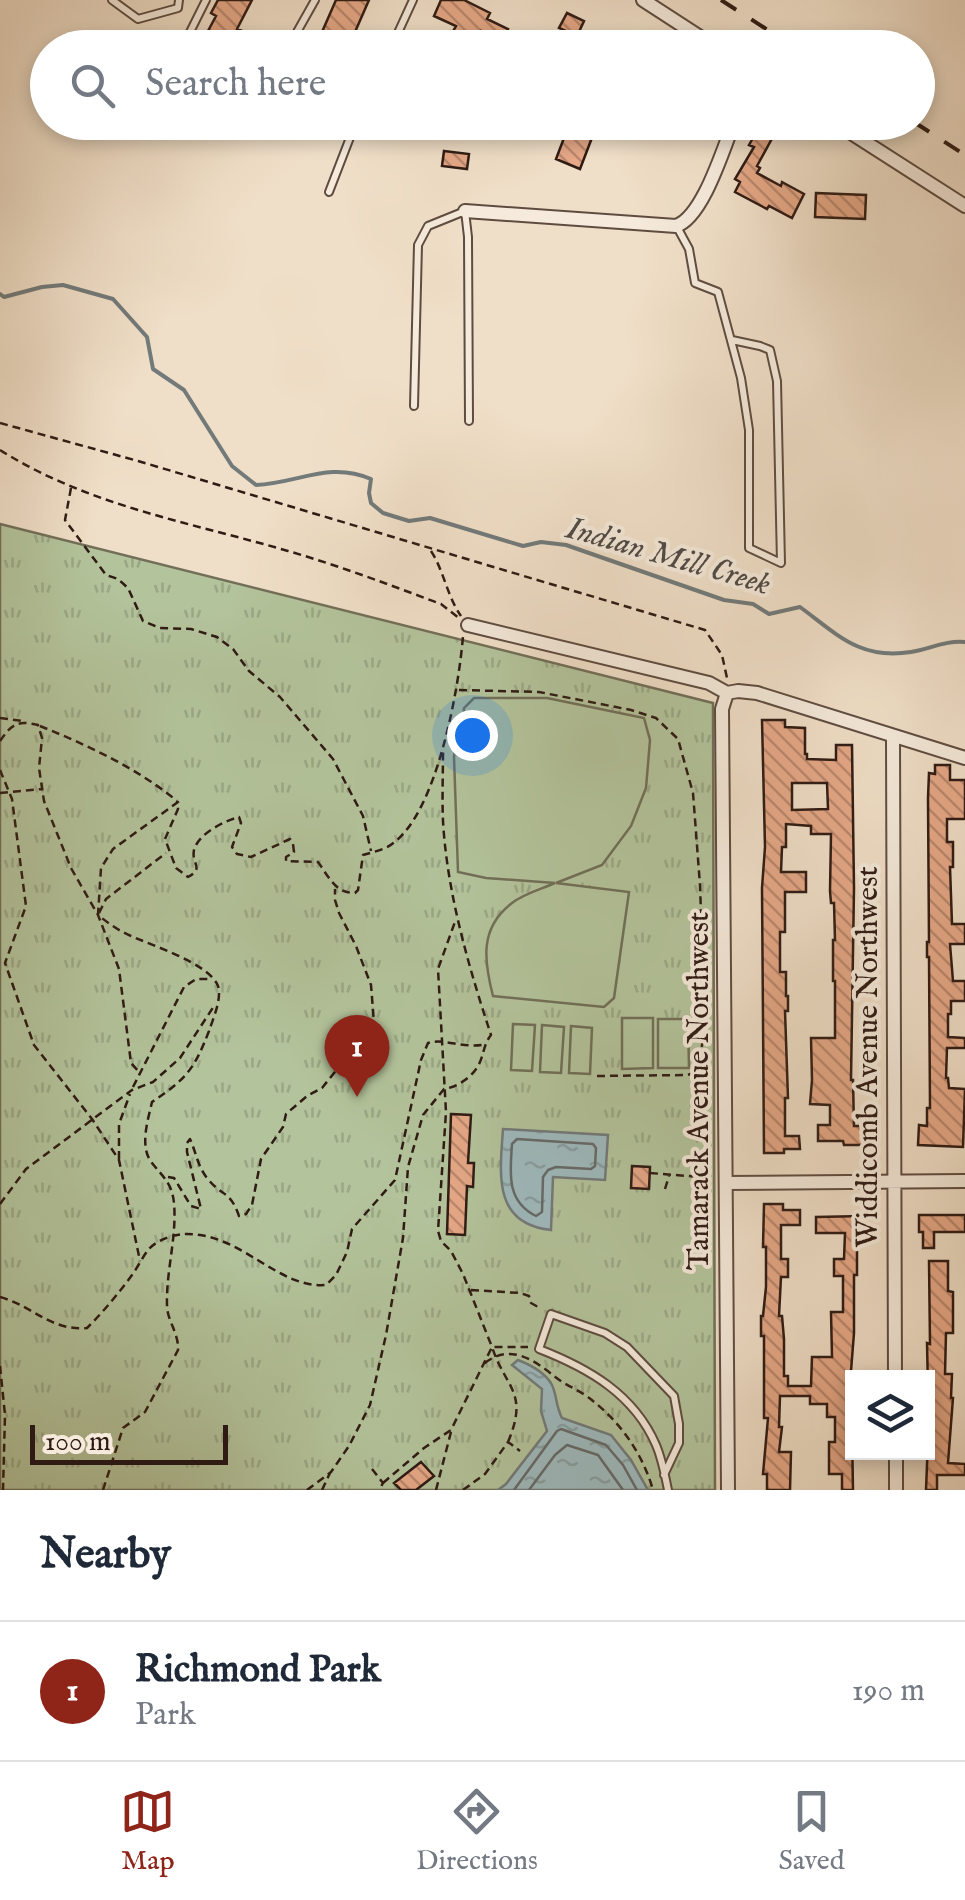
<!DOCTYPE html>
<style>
:root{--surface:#fff;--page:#f6f6f7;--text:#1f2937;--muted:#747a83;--line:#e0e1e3;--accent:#8f2418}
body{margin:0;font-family:"IM FELL English",serif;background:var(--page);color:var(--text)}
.controls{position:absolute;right:30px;bottom:30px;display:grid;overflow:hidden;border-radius:0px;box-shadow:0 5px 15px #0003}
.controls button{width:90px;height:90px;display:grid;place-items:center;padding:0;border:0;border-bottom:2px solid var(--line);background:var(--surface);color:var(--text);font:50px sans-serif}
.scale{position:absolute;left:30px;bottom:25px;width:198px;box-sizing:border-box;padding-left:10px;border:5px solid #2f1b14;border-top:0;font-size:28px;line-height:35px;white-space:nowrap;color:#2f1b14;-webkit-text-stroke:8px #f5eadb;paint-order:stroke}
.you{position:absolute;left:472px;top:735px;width:35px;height:35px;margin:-25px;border:8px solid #fff;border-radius:50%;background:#1a73e8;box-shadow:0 0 0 15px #1a73e833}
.badge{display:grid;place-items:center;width:65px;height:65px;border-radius:50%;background:var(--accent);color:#fff;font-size:32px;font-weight:700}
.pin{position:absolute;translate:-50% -82px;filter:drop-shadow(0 2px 5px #0008)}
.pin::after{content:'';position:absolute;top:52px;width:35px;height:30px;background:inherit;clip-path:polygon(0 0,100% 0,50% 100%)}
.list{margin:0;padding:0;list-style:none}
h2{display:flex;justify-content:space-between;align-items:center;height:130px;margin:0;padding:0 40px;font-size:42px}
h2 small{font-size:32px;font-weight:400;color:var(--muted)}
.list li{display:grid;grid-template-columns:65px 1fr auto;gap:30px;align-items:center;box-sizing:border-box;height:140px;padding:0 40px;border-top:2px solid var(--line)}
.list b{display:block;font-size:38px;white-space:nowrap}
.list p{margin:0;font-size:32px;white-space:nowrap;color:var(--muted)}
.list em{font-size:32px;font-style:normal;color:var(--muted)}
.icon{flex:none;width:55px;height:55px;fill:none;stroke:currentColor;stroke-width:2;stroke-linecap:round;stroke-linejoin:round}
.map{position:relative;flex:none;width:965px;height:1490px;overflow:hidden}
.search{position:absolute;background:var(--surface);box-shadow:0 5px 15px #0003;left:30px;right:30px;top:30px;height:110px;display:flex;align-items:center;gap:25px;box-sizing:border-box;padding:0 35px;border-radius:55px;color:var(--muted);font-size:38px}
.sheet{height:270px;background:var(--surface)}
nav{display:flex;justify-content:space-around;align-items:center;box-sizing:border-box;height:140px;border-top:2px solid var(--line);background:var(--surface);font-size:28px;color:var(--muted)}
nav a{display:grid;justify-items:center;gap:5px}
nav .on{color:var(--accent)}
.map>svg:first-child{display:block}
.park{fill:url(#park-tufts);stroke:#716f58;stroke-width:2.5}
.pitch{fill:#b3c39b;stroke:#716f58;stroke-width:2.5}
.water{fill:url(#water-ripples);stroke:#727a7a;stroke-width:2.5}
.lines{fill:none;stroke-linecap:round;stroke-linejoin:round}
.shore{stroke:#666a69;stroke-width:2.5}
.stream{stroke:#727a7a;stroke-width:4}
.building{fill:url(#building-back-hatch);stroke:#2f1b14;stroke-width:2.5;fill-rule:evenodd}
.service-casing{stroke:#5f4c41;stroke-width:10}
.minor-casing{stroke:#5f4c41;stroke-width:16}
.path{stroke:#2f1b14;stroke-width:2.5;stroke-dasharray:8 5;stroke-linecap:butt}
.service{stroke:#f5eadb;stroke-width:6}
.minor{stroke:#f5eadb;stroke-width:12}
.rail{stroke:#2f1b14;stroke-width:4;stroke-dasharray:18 18;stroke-linecap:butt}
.labels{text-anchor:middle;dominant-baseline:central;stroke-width:8;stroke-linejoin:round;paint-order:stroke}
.street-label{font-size:30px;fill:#2f1b14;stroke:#f5eadb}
.water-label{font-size:32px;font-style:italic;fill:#504b47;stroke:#f5eadb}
</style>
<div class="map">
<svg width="965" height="1490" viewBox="0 0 965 1490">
<defs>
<pattern id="park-tufts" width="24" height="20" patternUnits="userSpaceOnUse" patternTransform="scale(2.5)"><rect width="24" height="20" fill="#b3c39b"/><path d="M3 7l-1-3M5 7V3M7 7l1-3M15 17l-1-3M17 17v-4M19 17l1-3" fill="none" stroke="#9aa785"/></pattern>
<pattern id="water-ripples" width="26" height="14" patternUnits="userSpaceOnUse" patternTransform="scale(2.5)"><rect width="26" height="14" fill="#9ebabe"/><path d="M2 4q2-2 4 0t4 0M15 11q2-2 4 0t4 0" fill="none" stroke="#889fa2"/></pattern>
<pattern id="building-back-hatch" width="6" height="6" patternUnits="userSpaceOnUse" patternTransform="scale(2.5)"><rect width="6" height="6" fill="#e6a887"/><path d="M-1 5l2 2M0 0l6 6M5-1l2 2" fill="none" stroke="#bb886d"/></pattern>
</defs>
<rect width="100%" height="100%" fill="#f0dfc8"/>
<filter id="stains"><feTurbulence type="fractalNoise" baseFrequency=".002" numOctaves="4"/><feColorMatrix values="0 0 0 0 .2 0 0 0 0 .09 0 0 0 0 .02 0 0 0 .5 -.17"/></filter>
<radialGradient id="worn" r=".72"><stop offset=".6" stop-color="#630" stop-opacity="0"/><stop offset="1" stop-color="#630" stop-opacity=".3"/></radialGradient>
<!-- park -->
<path class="park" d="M0,524L713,703L715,1490H0Z"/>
<!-- pitch -->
<path class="pitch" d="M474,698H547L644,718L650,740L646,788L631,826L602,865L556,883L629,892L614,998L604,1007L493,996C484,961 479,928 512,903C525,893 542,889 555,883L486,878L458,872L454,757L456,740L461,739L464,708Z
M622,1018H653V1068L622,1069Z
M658,1019H688L689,1068H658Z
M513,1024L535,1025L532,1071L511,1070Z
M542,1025L564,1027L561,1073L540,1072Z
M571,1026L592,1028L590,1074L569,1073Z"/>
<!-- water -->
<path class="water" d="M503,1129L608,1135L605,1180L553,1177L551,1230C492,1224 500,1173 503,1129Z
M518,1360C531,1365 545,1372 552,1385C557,1396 556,1407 562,1418L611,1435L631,1460L648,1490H498L506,1484L547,1431L541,1411L542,1389L512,1365Z"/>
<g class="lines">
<!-- shore -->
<path class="shore" d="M517,1139L593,1144L596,1148L595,1166L591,1169L556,1167L548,1170L543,1177L542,1212L536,1216C506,1201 510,1173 512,1144Z
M514,1490L557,1431L561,1429L606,1445L623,1465L637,1490
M529,1490L555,1455L567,1445L598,1455L623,1490"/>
<!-- stream -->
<path class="stream" d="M0,294L4,297L42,287L63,285L113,299L147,337L153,369L184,390L232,466L256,485C299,483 329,461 371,479L369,493L371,503L383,513L409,521L430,518L523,546L541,542L566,545L724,600L753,604L769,614L800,607C838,635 860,660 911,652C930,649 946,640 965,642"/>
</g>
<!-- building -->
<path class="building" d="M218,0H252L237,29L242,31L233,48H207L201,44L216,16L211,13Z
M336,0H369L348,48H315Z
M441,0H464L490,13L487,19L508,29L502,42L481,31L475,46L451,35L456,26L434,16Z
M567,13L584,21L577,36L559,28Z
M570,122H598L580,169L556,159Z
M762,122H781L757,166L760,168L757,173L781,186L782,182L804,194L792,218L769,206L767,209L735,192L740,182L735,179L754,147L749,145Z
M444,151L469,154L467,169L442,166Z
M816,193L866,195L865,219L815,217Z
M762,720H785V727L805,728V754H807V759L836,760V745H852L854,888L851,1080H853L854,1126H865V1145H844L843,1141H818V1125H830V1105L810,1104L812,1080L811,1038H835V981H833V940H835L834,903H831L830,891L831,834H811V826L786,824V847H782L781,872H806V892H785V932H780V972H786V996H788V1011H785L788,1098H785V1136H799L800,1149H784V1153H764L762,888L765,847ZM792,783H827L828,809L792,810Z
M935,765H950V780H965V819H947V842H953V867H950L952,924H965V944H950L953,981H965V1001H951V1014H948V1037L965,1038V1048H947L946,1078H948L949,1088L965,1089L963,1147L918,1145L919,1125L927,1126V1108H930L929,957H927V942H929L928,798L929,773L935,774Z
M451,1114L471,1115L468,1163H474L473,1187L467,1186L465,1235L447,1234Z
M632,1166L650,1167L649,1189L631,1188Z
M764,1204H783V1210H800V1225H781V1259H788V1277H781L779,1316H782L784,1339V1376H788V1386H811L812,1357H832L831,1312H843V1276H834V1259H844L845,1233H816V1217L863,1216V1233H858L857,1244V1275H854V1333L851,1371L853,1490H842V1474H829V1442H835V1417H827V1404H810V1396H780L779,1427H782L779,1452H791L790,1490H767V1474H763L768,1418H764V1336H761V1316H763L766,1287V1247H763Z
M919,1215H965V1232H934V1248H923V1232H919Z
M929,1261H948V1291L953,1292V1333H946L945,1374H952L951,1398H953L948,1463L965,1464V1475H937V1490H926L930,1389H928L927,1343L930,1344Z
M421,1462L434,1476L416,1490H401L394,1483Z"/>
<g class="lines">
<!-- service casing -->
<g class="service-casing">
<path id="service" d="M112,0L138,19L178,8L179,0
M185,48L189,34L206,0
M288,48L315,0
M391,48L413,0
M329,192L356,122
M677,227L689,249L695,283L718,292L741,378L749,430V548L781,563L777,381L770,350L760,346L732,340
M414,406L418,245L428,226L465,211L468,237L469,421
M664,1475L679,1443V1424L674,1396L627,1347L605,1333L551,1314L539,1349C588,1368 634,1394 656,1445C662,1459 665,1475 668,1490"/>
</g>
<!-- minor casing -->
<g class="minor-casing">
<path id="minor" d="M643,0L717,48
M834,122L965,206
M465,211L676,226C703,217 723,149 734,122
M468,625L709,683L727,693L738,691L757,693L965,758
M727,693L722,709L728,1490
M893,736L895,1378
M726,1183L965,1181
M896,1452V1490"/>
</g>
<!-- path -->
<path class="path" d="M0,423L138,461L705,630L722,655L727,678
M0,450C89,506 189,522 288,551C340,566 390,585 441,604L459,618
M71,488L65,520L106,575L118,579L128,588L143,621L160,628L191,629L217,637L233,649L249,671L280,697L333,759L363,816L371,851
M431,551C444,571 447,596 461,616
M459,690L539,692L631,710L656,718L678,739L693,793L700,885L705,1028L697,1074
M0,718L22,721
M40,726C87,745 137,768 177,801
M0,741C12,724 17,720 38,725L42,738L39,768L44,801L71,868L98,915L119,969L131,1063L140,1073
M0,770L12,799L26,906L5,963L34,1045L92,1119L119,1160L140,1261
M0,793L42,789
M99,913L106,899L166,853
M597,1076L687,1075L710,1069
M133,1087L184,987L196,979H212
M119,1159V1124L130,1094
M650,1173L714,1178
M168,1177L174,1178L191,1206L201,1209L187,1152V1143L190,1139C196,1152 197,1165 207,1178C222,1197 230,1190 239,1216L246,1214L252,1205L261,1159L283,1127L286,1114L307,1096L322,1088L338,1068L364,1046L374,1023L371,985L356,946L339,913L335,900V889
M665,1189L669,1176
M0,1204L26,1169L132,1090L153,1082L180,1058L214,1006
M471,1290L520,1293L529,1296L531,1303L540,1308
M0,1297C33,1306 50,1331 87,1328C104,1311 118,1294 132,1275C138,1267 143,1256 149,1249C157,1240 172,1235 184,1234C241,1232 277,1289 326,1285L336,1275L347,1252L352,1229L395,1180L421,1060L428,1043C442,1038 463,1048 482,1045
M485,1363C510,1343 534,1360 554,1376C566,1386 582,1391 593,1401C622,1424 643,1455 653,1490
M0,1366L5,1415L3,1490
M508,1442C529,1392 506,1389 492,1347H528
M372,1469L383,1483L379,1490
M383,1483L424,1448L451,1430L492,1347L463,1274L451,1251L441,1241L438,1231L446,1112L438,969L456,919
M103,1490L123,1428L145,1412L178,1350C179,1333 167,1321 167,1305C166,1271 177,1237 174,1203C172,1183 163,1177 152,1163C139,1147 148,1120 152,1102C186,1079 194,1070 209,1031C213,1019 222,999 218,986C210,964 151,945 131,936C119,931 108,923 98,915L101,868L113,849L178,802V809L165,839L176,868L188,877C205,868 191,864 194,850C198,834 224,821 239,817L241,823L232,847L237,854L251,857L290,839L293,844L294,852L286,857V861L318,862C329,877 335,893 355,893L358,890L363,855C373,852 384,850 392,844C437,813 459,688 463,636
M307,1490L331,1472L349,1446L370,1405L386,1335L403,1238L408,1167L423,1115L444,1089C457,1087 471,1078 478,1066C484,1056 483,1045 491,1035C469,968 447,893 443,821C442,798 443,774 443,751
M322,1490L330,1473
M436,1490L451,1432
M463,1490L485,1474L508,1442L520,1451"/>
<!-- service -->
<use href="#service" class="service"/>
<!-- minor -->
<use href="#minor" class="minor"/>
<!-- rail -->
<path class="rail" d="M721,0L796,48
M914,122L965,155"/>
</g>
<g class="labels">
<!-- street labels -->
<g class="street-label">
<text transform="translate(869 1057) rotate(-90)">Widdicomb Avenue Northwest</text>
<text transform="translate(700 1091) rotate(-90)">Tamarack Avenue Northwest</text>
</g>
<!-- water labels -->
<g class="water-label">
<text transform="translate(668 557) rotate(16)">Indian Mill Creek</text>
</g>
</g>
<rect width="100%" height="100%" filter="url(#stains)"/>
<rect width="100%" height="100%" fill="url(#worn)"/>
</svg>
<div class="controls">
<button><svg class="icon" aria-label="layers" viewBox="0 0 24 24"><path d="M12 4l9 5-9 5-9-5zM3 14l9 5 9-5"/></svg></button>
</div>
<div class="scale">100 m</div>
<div class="you"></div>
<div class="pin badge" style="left:357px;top:1097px">1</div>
<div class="search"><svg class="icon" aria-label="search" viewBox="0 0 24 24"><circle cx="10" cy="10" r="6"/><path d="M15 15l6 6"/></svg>Search here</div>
</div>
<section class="sheet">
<h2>Nearby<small></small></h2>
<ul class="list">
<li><span class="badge">1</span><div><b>Richmond Park</b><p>Park</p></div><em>190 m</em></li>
</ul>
</section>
<nav>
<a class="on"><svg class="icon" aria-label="map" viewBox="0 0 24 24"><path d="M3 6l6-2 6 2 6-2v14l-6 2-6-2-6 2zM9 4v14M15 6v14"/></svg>Map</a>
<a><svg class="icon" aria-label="directions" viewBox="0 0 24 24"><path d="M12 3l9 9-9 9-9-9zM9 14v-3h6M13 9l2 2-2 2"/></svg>Directions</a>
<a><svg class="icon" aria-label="saved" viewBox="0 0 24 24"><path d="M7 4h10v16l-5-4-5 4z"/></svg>Saved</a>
</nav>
